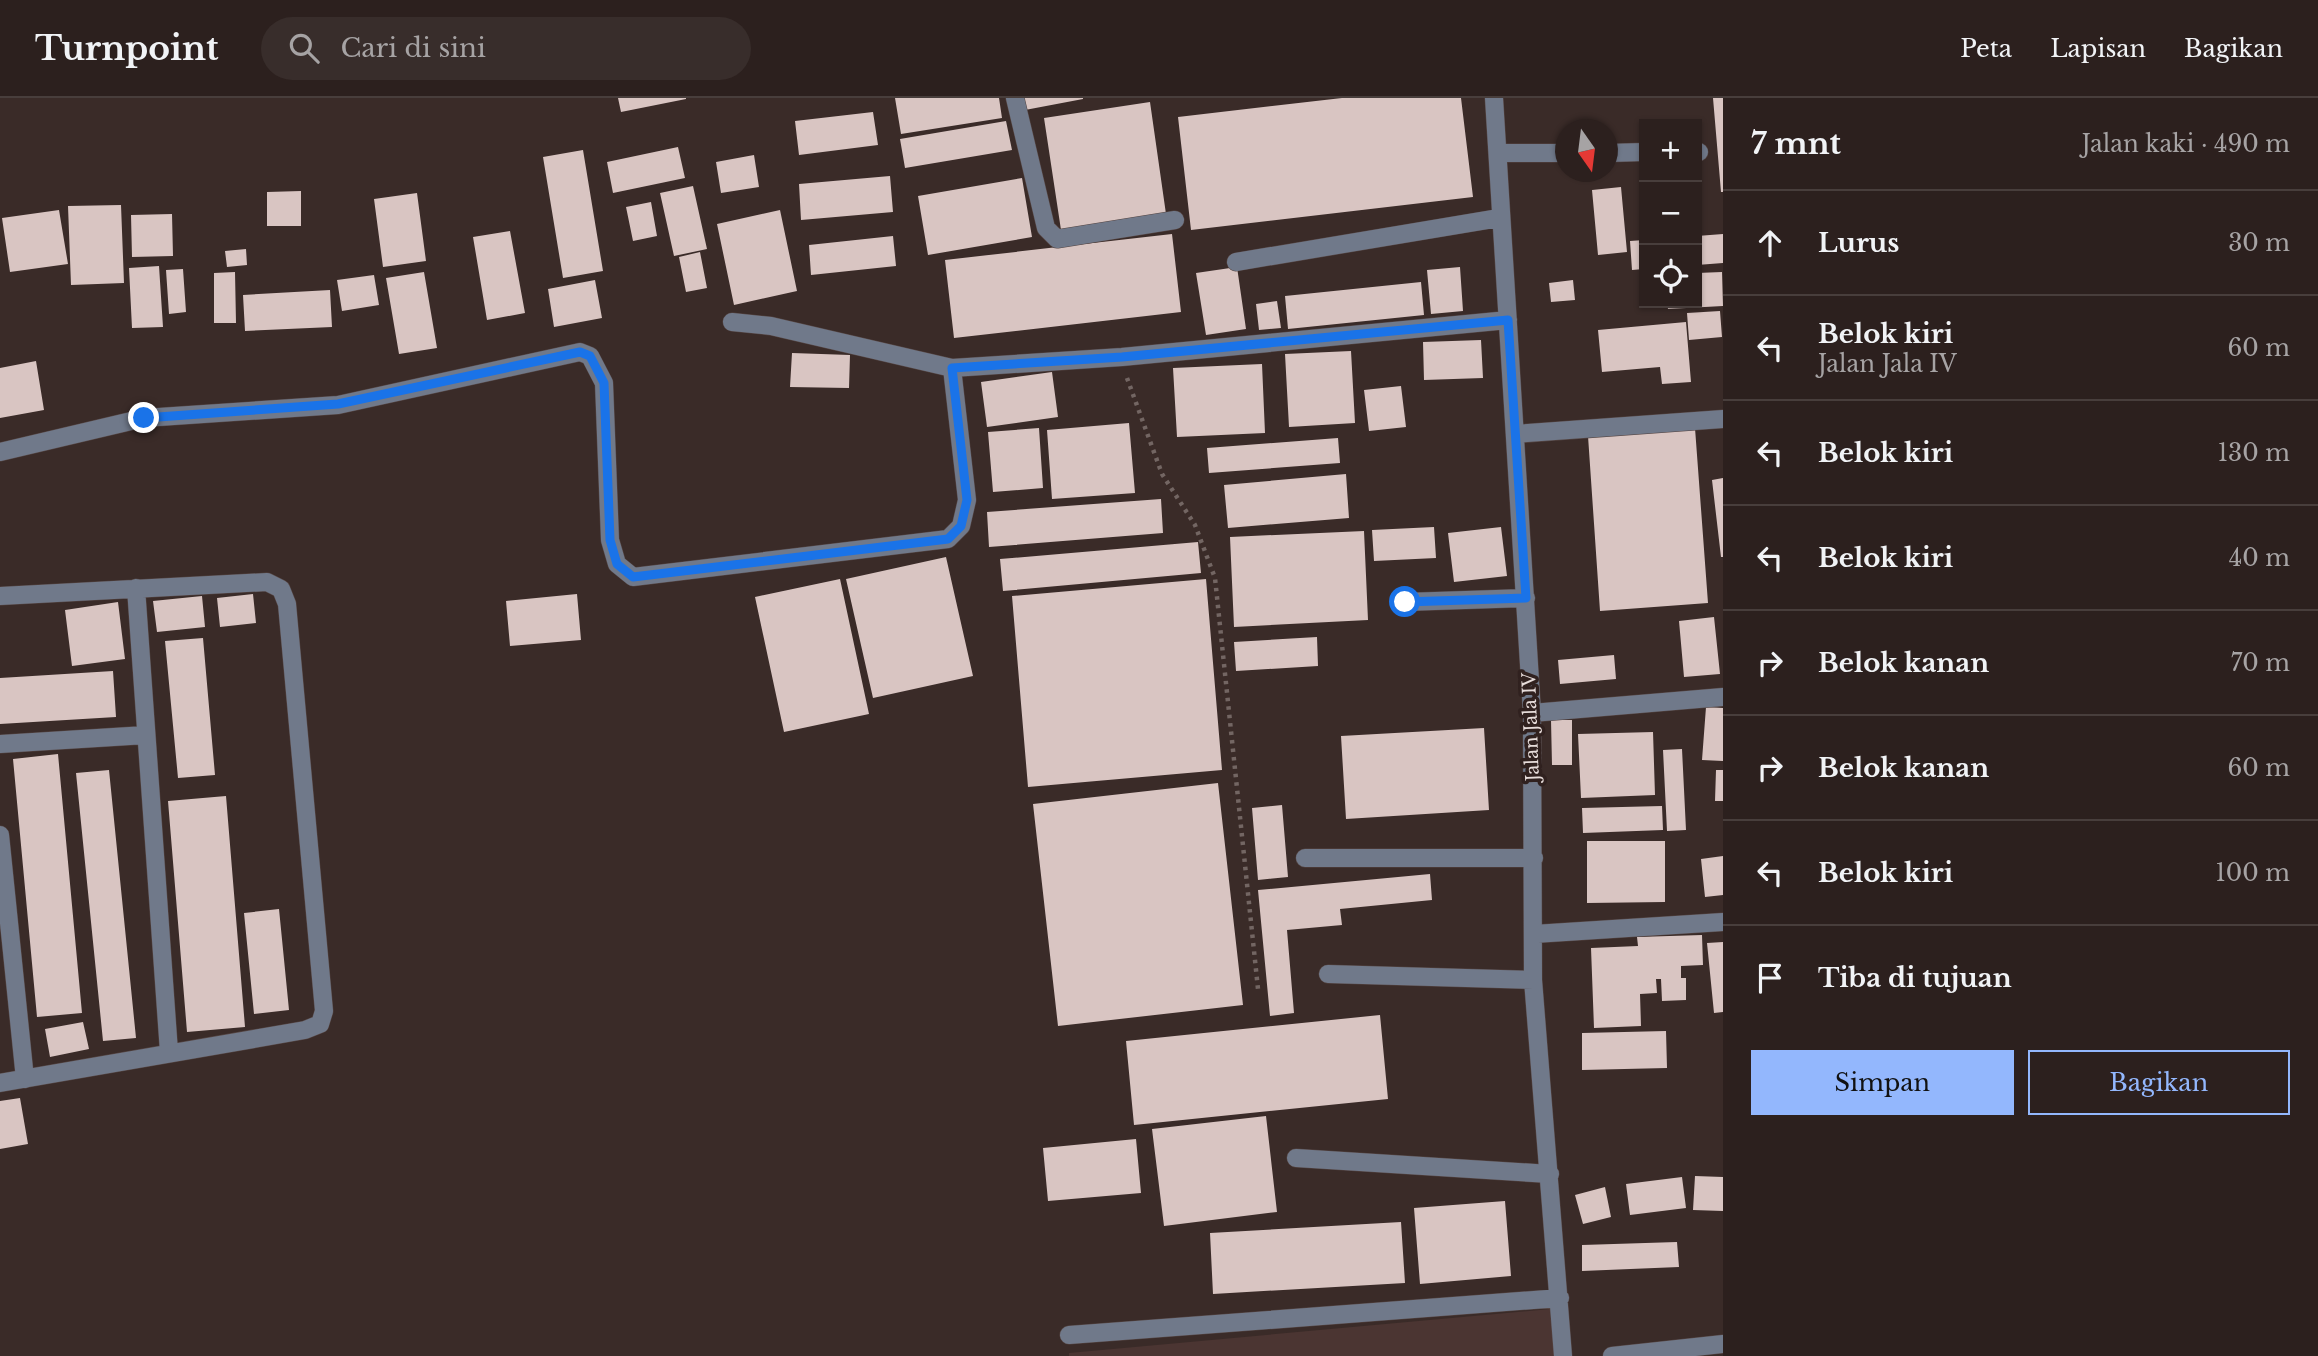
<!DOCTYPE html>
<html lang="id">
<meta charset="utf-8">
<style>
:root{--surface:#2c201e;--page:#382d2b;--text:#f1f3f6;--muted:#a6a3a4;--line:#483e3c;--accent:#93b7fd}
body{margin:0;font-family:"Libre Baskerville",serif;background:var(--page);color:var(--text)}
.controls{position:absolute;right:21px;top:21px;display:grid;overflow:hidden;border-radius:0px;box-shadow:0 2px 5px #0004}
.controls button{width:63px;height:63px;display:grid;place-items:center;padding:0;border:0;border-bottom:2px solid var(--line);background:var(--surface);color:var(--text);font:35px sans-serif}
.compass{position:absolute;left:1555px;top:21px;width:63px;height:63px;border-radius:50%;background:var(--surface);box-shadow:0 2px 5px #0004;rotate:166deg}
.stop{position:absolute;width:21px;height:21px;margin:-16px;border:5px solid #1a73e8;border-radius:50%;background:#fff}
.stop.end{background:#1a73e8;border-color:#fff;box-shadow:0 2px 7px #0008}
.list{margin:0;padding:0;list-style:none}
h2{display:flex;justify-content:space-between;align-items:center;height:91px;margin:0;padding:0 28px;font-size:30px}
h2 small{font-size:23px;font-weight:400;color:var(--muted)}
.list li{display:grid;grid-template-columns:46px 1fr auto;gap:21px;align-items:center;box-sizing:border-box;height:105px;padding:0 28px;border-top:2px solid var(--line)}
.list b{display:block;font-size:26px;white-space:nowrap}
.list p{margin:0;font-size:23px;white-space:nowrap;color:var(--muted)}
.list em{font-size:23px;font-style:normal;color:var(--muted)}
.actions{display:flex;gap:14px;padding:21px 28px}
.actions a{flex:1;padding:16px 0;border:2px solid var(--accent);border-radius:0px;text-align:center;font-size:24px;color:var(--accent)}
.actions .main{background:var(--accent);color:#111}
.icon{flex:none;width:38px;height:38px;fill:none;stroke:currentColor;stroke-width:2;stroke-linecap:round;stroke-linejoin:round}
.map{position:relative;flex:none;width:1723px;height:1258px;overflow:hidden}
header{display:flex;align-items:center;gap:42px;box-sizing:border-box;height:98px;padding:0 35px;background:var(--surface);border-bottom:2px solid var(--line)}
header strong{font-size:33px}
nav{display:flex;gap:38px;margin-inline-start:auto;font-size:24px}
.search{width:490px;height:63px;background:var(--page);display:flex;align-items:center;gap:18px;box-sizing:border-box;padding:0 24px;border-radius:38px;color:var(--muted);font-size:26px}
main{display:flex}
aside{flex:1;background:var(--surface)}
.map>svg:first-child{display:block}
.built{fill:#4b3532}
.building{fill:#d9c5c2}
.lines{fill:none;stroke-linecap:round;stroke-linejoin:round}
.minor-casing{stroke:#564745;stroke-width:19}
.path{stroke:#736663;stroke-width:4.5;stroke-dasharray:3.5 5;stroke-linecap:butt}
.minor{stroke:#70798a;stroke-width:18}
.route{stroke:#1a73e8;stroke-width:9}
.labels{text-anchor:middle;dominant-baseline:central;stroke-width:7;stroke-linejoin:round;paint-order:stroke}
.street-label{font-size:18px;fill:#e7dddb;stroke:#30211f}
</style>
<header>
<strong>Turnpoint</strong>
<div class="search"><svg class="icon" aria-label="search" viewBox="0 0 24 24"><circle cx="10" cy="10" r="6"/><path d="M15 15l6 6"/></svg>Cari di sini</div>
<nav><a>Peta</a><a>Lapisan</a><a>Bagikan</a></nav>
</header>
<main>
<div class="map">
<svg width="1723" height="1258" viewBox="0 0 1723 1258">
<rect width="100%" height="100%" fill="#3a2b28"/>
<!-- built -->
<path class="built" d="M1550,1211L1555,1258H1069V1255Z"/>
<!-- building -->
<path class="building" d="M618,0H686V1L621,14Z
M895,0H999L1002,20L901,36Z
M1023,0H1083V1L1025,12Z
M1342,0H1461L1473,99L1191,132L1178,19Z
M1713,0H1723V94H1721Z
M1150,4L1166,116L1061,132L1044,20Z
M873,14L878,47L799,57L795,23Z
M1006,23L1012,52L905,70L900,41Z
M678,49L685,80L613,95L607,64Z
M583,52L603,173L563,180L543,59Z
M754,57L759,89L721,95L716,64Z
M890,78L893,114L801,122L799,86Z
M1022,80L1032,139L928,157L918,98Z
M693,88L707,151L674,158L660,95Z
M1621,89L1627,154L1598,157L1592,92Z
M301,93V128H267V94Z
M417,95L426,163L383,169L374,101Z
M651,104L657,138L633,143L626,109Z
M121,107L124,185L71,187L68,108Z
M59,112L68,166L10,174L2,120Z
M780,112L797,193L734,207L717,126Z
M172,116L173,158L132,159L131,117Z
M510,133L525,215L487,222L473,139Z
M1172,136L1181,214L954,240L945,162Z
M1723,136V165L1697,167V138Z
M893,138L896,168L811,177L809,147Z
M1644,142V171L1632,172L1630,143Z
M246,151L247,167L227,169L225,153Z
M700,154L707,190L686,194L679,159Z
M159,168L163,229L132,230L129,170Z
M1237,169L1246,231L1206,237L1196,175Z
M1460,169L1463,213L1431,216L1427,172Z
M183,171L186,214L169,216L166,172Z
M235,174L236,225H214V175Z
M424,174L437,250L399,256L386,180Z
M1722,174L1723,208L1668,211L1667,205H1697V175Z
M374,177L379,207L342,213L337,182Z
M595,182L602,220L554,229L548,191Z
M1573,182L1575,202L1551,204L1549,185Z
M1421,184L1424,217L1288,231L1285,198Z
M330,192L332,229L245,233L243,197Z
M1277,203L1281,230L1259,232L1256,206Z
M1720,213L1722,239L1689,242L1687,215Z
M1686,224L1691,284L1662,286L1660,269L1602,274L1598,232Z
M1481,242L1483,280L1424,282L1423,244Z
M1351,253L1355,325L1289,329L1285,256Z
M792,255L850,257L849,290L790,289Z
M36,263L44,312L0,320V270Z
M1262,266L1265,335L1177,339L1173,270Z
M1052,274L1058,319L987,329L981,284Z
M1401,288L1406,329L1369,333L1364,292Z
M1129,325L1135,395L1052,401L1047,332Z
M1039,330L1043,390L993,394L988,334Z
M1695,330L1708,505L1600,513L1588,338Z
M1338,340L1340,365L1209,375L1207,350Z
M1346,376L1349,420L1228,430L1224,387Z
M1723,380V459H1721L1712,382Z
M1161,401L1163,435L989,449L987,414Z
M1434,429L1436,460L1374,463L1372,432Z
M1501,429L1507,478L1454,484L1448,435Z
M1364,433L1368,522L1234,529L1230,439Z
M1198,444L1201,475L1003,493L1000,461Z
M946,459L973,578L873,600L846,481Z
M840,481L869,616L784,634L755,499Z
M1206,481L1222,672L1028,689L1012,498Z
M253,496L256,525L220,529L217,500Z
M577,496L581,542L510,548L506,503Z
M202,498L205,529L157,534L153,503Z
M118,504L125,561L72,568L65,512Z
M1714,519L1720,576L1684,579L1679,523Z
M1317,539L1318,568L1236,573L1234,544Z
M203,540L215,677L178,680L165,543Z
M1614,557L1616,581L1560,586L1558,562Z
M113,573L116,619L0,626V580Z
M1706,609L1723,610V663L1702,662Z
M1551,622H1572V667H1552Z
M1484,630L1489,712L1346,721L1341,638Z
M1653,634L1655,697L1581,700L1578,636Z
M1682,651L1686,732L1667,733L1663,652Z
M58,656L82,915L37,919L13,661Z
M109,672L136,940L103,943L76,675Z
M1716,672H1723V703H1715Z
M1218,685L1243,907L1058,928L1033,706Z
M226,698L245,929L187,934L168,703Z
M1282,707L1288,779L1258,782L1252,710Z
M1662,708L1663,732L1583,735L1582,710Z
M1587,743H1665V804L1587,805Z
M1723,758V797L1705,799L1701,761Z
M1430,776L1432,802L1340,811L1342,827L1287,832L1294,915L1270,918L1258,792Z
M279,811L289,912L254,916L244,815Z
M1702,837L1703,867L1681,868V880H1686V902L1662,903L1661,881H1656L1657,895L1640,896L1641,928L1594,930L1591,850L1638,848L1637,839Z
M1723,844V914L1714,915L1707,845Z
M1380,917L1388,1001L1134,1027L1126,943Z
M83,924L89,951L50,959L45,931Z
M1666,933L1667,970L1582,972V935Z
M20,1000L28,1046L0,1051V1003Z
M1266,1018L1277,1114L1164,1128L1152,1031Z
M1136,1041L1141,1095L1048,1103L1043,1050Z
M1695,1078L1723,1079V1113L1693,1112Z
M1682,1079L1686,1110L1630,1117L1626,1086Z
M1605,1089L1611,1119L1583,1126L1575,1097Z
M1505,1103L1511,1178L1420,1186L1414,1110Z
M1401,1124L1405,1185L1213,1196L1210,1135Z
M1677,1144L1679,1169L1582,1173V1147Z"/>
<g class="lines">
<!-- minor casing -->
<g class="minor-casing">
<path id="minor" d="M1015,0L1046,130L1057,141L1175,122
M1494,0L1532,615L1533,882L1563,1258
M1697,54H1699
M1498,55H1566
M1608,55L1644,54
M1236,164L1499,120
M732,224L771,228L952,270
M1515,336L1723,321
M0,354L144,320L338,307L580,254L590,258L604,285L610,442L617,466L633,479L948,441L961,428L967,402L952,270L1122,259L1508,222
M136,490L169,954
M0,498L267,484L281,491L287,506L324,913L320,926L305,932L0,985
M1405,504L1526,500
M1532,615L1723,599
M0,646L146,637
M0,737L25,981
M1305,760H1534
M1534,836L1723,824
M1328,876L1533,882
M1296,1060L1550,1076
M1069,1237L1560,1200
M1612,1258L1723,1246"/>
</g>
<!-- path -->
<path class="path" d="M1127,280L1162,376L1195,427L1215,480L1258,891"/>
<!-- minor -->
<use href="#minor" class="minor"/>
</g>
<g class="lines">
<!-- route -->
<path class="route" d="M144,320L338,306L580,254L590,258L604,285L610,442L617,466L633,479L948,441L961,428L967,402L952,270L1122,259L1508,222L1526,500L1405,504"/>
</g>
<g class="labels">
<!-- street labels -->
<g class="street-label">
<text transform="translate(1531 629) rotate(-92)">Jalan Jala IV</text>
</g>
</g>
</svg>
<div class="controls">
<button>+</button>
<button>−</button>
<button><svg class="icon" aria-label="locate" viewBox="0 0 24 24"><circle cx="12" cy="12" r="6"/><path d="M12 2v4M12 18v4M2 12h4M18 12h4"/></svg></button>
</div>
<svg class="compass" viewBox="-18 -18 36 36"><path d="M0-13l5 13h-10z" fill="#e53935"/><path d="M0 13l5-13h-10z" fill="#a6a3a4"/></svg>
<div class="stop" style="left:1405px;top:504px"></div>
<div class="stop end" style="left:144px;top:320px"></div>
</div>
<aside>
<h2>7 mnt<small>Jalan kaki · 490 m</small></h2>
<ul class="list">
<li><svg class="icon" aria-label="ahead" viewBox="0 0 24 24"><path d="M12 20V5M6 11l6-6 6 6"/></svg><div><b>Lurus</b></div><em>30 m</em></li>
<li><svg class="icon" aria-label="left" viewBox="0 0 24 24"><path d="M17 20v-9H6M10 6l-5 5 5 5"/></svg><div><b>Belok kiri</b><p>Jalan Jala IV</p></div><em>60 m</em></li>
<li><svg class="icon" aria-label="left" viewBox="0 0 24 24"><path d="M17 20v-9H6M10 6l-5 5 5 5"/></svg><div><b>Belok kiri</b></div><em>130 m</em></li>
<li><svg class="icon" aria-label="left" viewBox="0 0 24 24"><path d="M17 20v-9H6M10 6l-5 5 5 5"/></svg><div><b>Belok kiri</b></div><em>40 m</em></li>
<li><svg class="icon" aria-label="right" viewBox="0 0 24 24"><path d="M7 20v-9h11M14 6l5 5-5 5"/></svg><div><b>Belok kanan</b></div><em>70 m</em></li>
<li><svg class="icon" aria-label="right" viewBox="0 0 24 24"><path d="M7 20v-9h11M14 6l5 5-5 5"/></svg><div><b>Belok kanan</b></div><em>60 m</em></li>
<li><svg class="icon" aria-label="left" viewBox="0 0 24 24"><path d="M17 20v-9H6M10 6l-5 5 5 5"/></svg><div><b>Belok kiri</b></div><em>100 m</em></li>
<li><svg class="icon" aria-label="arrive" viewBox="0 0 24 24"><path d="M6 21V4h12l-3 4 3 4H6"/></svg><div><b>Tiba di tujuan</b></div></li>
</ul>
<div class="actions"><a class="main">Simpan</a><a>Bagikan</a></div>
</aside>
</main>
